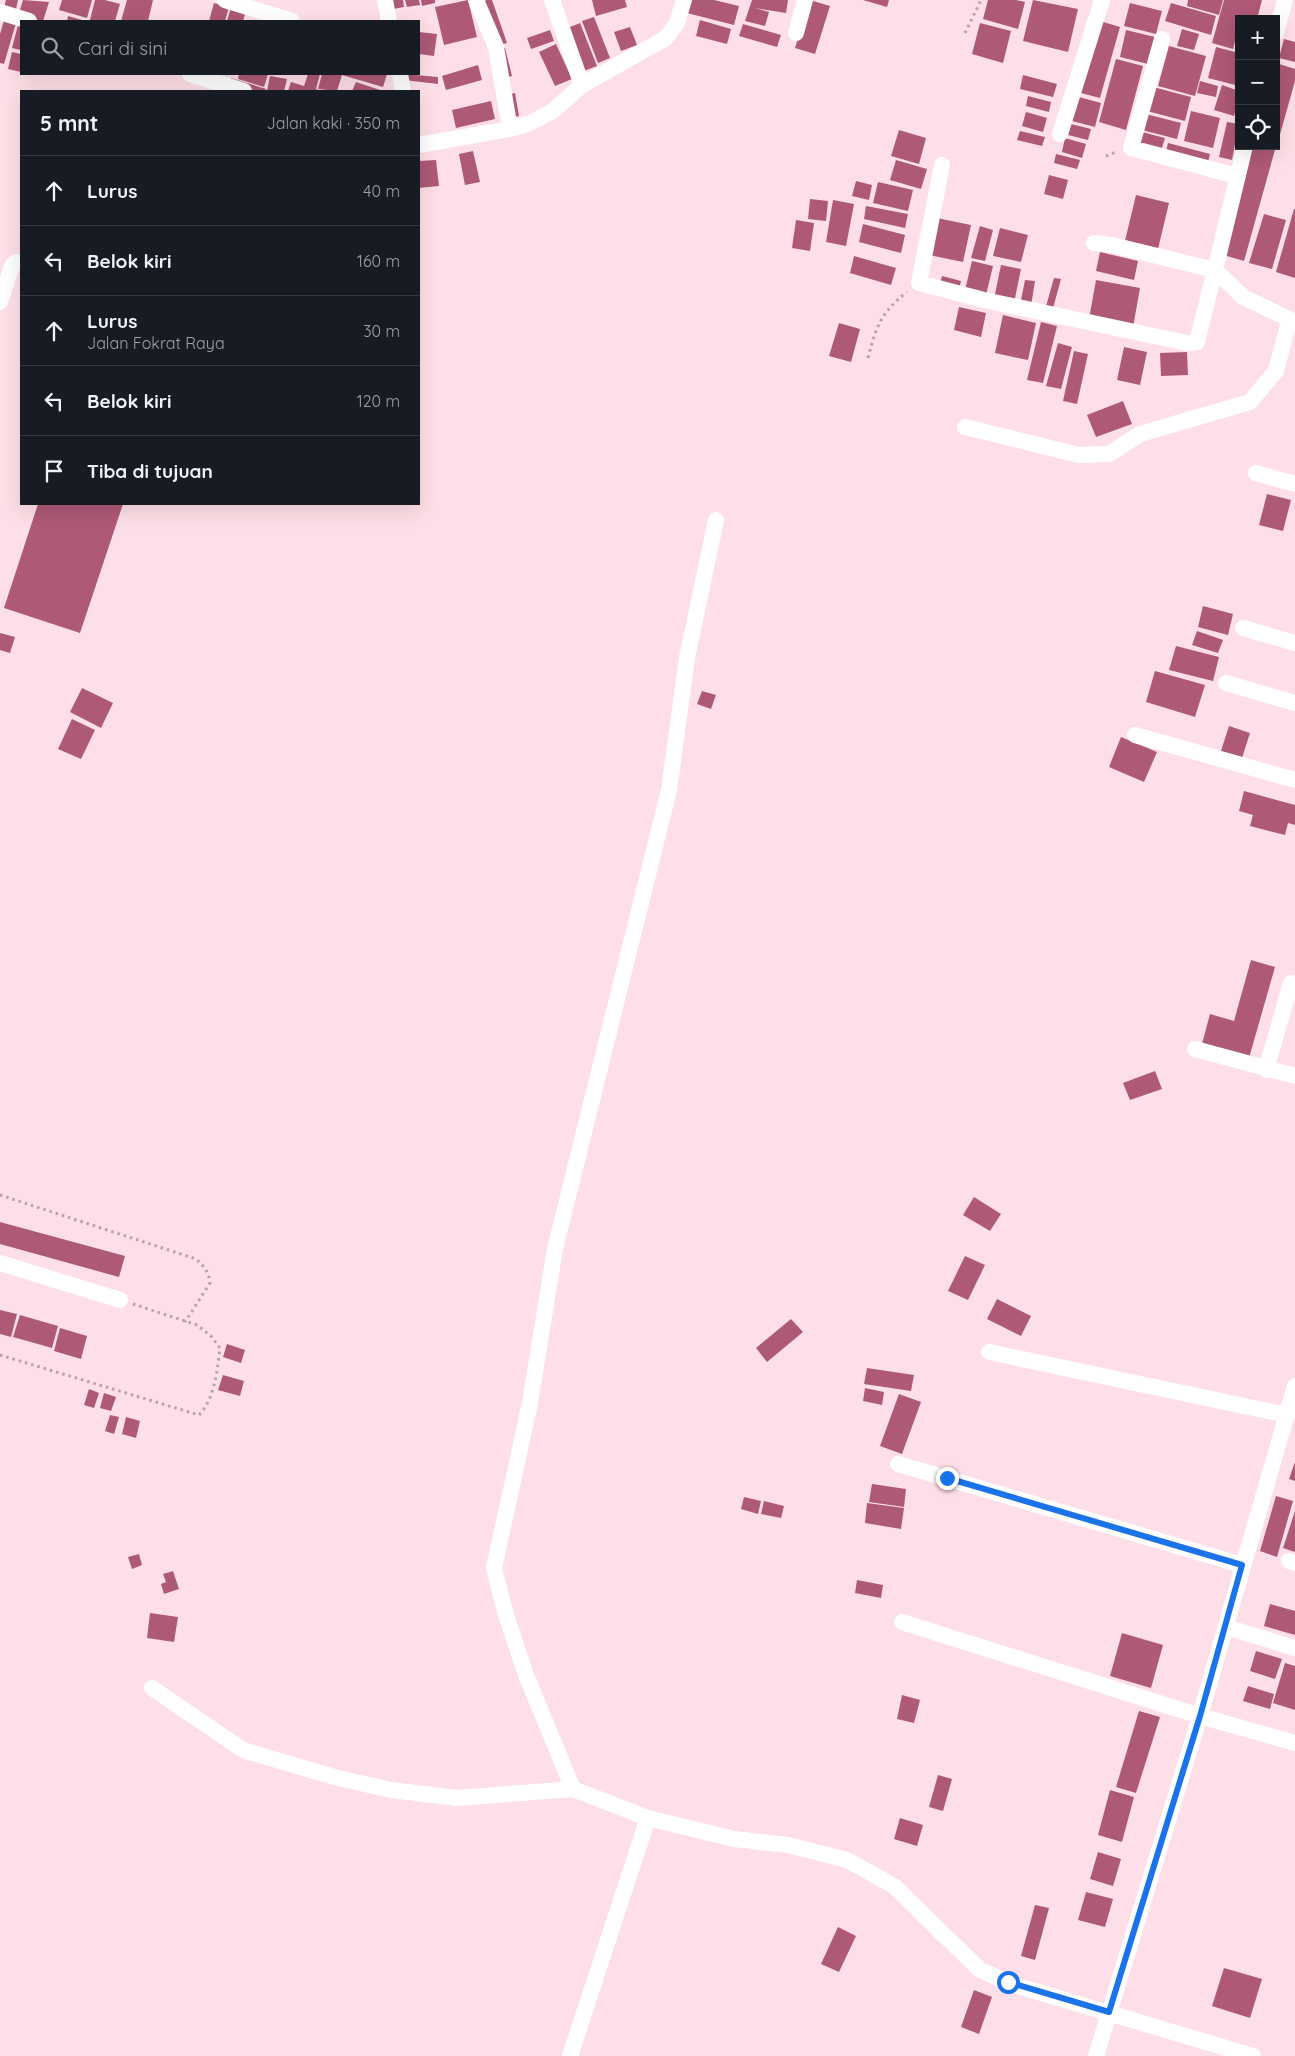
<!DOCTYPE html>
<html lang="id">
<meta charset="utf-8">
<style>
:root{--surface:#171b24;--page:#242831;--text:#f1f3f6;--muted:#9ea1a6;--line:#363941}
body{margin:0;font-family:Quicksand,sans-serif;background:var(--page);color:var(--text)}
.controls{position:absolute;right:15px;top:15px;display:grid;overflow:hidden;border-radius:0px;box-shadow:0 5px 20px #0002}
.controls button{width:45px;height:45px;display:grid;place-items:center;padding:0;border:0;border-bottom:1px solid var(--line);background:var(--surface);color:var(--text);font:25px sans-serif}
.stop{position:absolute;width:15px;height:15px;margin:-11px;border:4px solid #1a73e8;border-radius:50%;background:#fff}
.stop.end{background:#1a73e8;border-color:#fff;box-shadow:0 1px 5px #0008}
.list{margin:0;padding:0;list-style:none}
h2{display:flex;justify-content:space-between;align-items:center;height:65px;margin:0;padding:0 20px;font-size:21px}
h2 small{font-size:16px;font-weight:400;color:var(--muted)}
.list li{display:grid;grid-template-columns:32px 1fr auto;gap:15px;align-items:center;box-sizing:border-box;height:70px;padding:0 20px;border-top:1px solid var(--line)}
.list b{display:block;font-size:19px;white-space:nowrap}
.list p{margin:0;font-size:16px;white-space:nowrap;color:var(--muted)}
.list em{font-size:16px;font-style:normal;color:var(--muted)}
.icon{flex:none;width:28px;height:28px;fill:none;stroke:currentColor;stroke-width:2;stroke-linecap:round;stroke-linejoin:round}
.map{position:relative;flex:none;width:1295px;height:2056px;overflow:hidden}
.search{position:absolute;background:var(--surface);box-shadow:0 5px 20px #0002;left:20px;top:20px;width:400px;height:55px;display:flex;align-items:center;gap:12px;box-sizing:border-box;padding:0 18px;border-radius:0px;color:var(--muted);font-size:19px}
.panel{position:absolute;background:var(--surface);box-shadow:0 5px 20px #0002;left:20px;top:90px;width:400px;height:415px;border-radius:0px}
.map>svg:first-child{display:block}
.building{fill:#ae5977}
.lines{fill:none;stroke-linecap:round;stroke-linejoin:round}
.path{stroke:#baa0a7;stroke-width:3;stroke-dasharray:2.5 4;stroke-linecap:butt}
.minor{stroke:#fff;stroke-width:16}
.route{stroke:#1a73e8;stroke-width:6}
</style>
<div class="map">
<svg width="1295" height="2056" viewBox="0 0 1295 2056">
<rect width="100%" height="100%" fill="#fedfe7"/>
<!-- building -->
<path class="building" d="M6,0H18L15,14L3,11Z
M23,0L49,2L43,21L18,16Z
M62,0H92L87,18L59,10Z
M95,0H105L120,4L115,21L90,20Z
M127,0H153L148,21H121Z
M391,0H403L404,7L393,9Z
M405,0H419L420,5L407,7Z
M421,0H435V3L422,6Z
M468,0L477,37L444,45L435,7Z
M487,0H492L507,43L496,46L481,2Z
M592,0H625L627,7L596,16Z
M690,0H714L739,6L734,25L687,13Z
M752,0H788L786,13L755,8L769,12L765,26L745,21Z
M810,0L830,6L815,54L795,48Z
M863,0H889L887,7Z
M988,0H1016L1025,2L1018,29L983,19Z
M1033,0L1078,9L1068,52L1023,41Z
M1188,0H1223L1219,15L1187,6Z
M1224,0H1262L1257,19H1239V34H1237L1233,49L1212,43Z
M214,3L229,7L225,21H209Z
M1130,3L1162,11L1156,34L1124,26Z
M1171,3L1216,16L1211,35L1165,21Z
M231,7L246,11L243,21H227Z
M68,16L82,20L81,21H67Z
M594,17L610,58L598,63L582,21Z
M4,20L16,23L4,64L0,63V34Z
M700,20L731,29L727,44L696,36Z
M1100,21L1120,27L1100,98L1081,93Z
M580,23L597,66L581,72L565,29Z
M980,23L1011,31L1003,63L972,54Z
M743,24L781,35L777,47L739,36Z
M18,25L21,26V50L12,48Z
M630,27L637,45L621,51L614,32Z
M1182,29L1199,34L1194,50L1177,46Z
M550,30L554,41L531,49L527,38Z
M1126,30L1155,37L1148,64L1120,57Z
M419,32L437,34L434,56L419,54Z
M1284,39L1295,42V62L1279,58Z
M556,44L572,79L555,86L539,52Z
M1169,46L1206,56L1195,96L1158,86Z
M1216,47L1239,53V86L1208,78Z
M505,48L512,76L504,78L497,50Z
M12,52L21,54V72L8,69Z
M1116,59L1143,66L1126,130L1099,122Z
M1276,63L1295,69V81L1277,145Z
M478,65L482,80L446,90L442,76Z
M239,74H268L264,87L238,79Z
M308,74H320L316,89L321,91H288L291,82L304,86Z
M322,74L342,75L337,91L318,89Z
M343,74H387L383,87L342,75Z
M405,74L438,77V84L404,80Z
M1023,75L1057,84L1053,97L1020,89Z
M270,76L287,79L284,91H267Z
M231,78L266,89L265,91H247L229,86Z
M1200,81L1218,86L1216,97L1197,93Z
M356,82L383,91H352Z
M1222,85L1239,91V99L1234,116L1214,110Z
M1153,87L1191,97L1185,121L1147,111Z
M515,93L519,116L510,118L505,95Z
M1028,96L1051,102L1049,112L1026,106Z
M1079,97L1101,103L1095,127L1072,121Z
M491,101L495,119L456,128L452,110Z
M1191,111L1220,118L1213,148L1184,141Z
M1026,112L1047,118L1043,132L1022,126Z
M1142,113L1181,123L1177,139L1138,129Z
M1227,122L1239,124L1232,160L1219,157Z
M1071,124L1091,129L1088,140L1068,135Z
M899,130L926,138L919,164L891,156Z
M1020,131L1045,137L1042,146L1017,140Z
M1138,131L1165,138L1161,151L1135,144Z
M1065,138L1086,144L1082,158L1062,152Z
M1168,143L1210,154L1207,166L1165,155Z
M1251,146H1276L1244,261L1220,254Z
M473,151L480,182L465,185L459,154Z
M1056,154L1080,160L1077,169L1054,163Z
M436,160L439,186L419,188V161Z
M896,160L927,169L921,189L890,180Z
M1049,175L1068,180L1063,199L1044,194Z
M856,181L872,185L869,200L852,196Z
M878,182L913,190L908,211L873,203Z
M1136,195L1169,203L1157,253L1124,245Z
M810,199L828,201L826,221L808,219Z
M833,200L854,204L846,246L826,242Z
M866,206L908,214L905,228L864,219Z
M1294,209H1295V278L1276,272Z
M1264,214L1286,220L1272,269L1249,263Z
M937,218L971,225L963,262L929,255Z
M796,220L814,223L810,251L792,248Z
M863,224L905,235L901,253L859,242Z
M980,226L993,230L985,261L971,258Z
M1000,228L1028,235L1021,262L993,256Z
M1100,252L1138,261L1134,280L1096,271Z
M854,256L896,268L891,285L850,273Z
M972,261L993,266L986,295L965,290Z
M1001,265L1021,269L1014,303L994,299Z
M942,276L961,281L959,289L940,284Z
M1054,278L1061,279L1052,312L1045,310Z
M1025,280L1035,281L1031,306L1020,305Z
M1096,280L1140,288L1133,327L1089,319Z
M959,307L986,313L981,337L954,330Z
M1003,315L1036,323L1028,360L995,353Z
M1041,322L1057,326L1043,383L1027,380Z
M839,323L860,329L851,362L829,356Z
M1058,343L1072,347L1061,389L1046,386Z
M1124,347L1147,352L1140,385L1117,380Z
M1074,351L1088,354L1077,404L1063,401Z
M1187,352L1188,375L1161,376L1160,353Z
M1123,401L1132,424L1096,437L1087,415Z
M1267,494L1291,500L1283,531L1259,525Z
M38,504H123L80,633L4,608Z
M1203,606L1233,614L1228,635L1198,627Z
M1197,631L1223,640L1218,653L1192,645Z
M0,633L15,637L10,653L0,650Z
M1176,646L1219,657L1213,681L1169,670Z
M1155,671L1205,685L1195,717L1146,702Z
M82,688L113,703L101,728L70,712Z
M702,691L716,695L711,709L697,704Z
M72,719L95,730L81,759L58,749Z
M1229,726L1250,733L1241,761L1220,754Z
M1121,737L1157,752L1144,782L1109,767Z
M1244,791L1295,805V825L1288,823L1285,835L1250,826L1253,815L1239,811Z
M1251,960L1275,967L1249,1058L1202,1044L1210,1014L1234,1021Z
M1155,1071L1162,1089L1130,1100L1123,1083Z
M974,1197L1001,1214L990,1231L963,1215Z
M0,1222L125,1256L119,1277L0,1244Z
M965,1256L985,1265L968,1300L948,1291Z
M997,1299L1031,1316L1021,1336L987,1319Z
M0,1310L17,1314L11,1337L0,1334Z
M20,1315L58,1326L52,1348L13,1337Z
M791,1319L803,1332L767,1362L756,1348Z
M60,1328L87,1336L81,1359L54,1351Z
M227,1344L245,1350L241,1363L223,1357Z
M867,1368L914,1375L911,1391L864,1384Z
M223,1375L244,1381L240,1396L218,1390Z
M865,1388L884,1392L882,1405L863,1401Z
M89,1389L99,1393L94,1408L84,1405Z
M104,1393L116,1397L111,1411L100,1408Z
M899,1394L921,1402L902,1454L880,1446Z
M110,1415L119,1417L114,1434L105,1431Z
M126,1417L140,1421L136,1438L122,1434Z
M1295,1462V1481L1289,1479Z
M872,1484L906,1489L904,1507L869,1502Z
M1276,1496L1293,1501L1277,1557L1260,1551Z
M744,1497L761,1501L758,1514L741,1509Z
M764,1501L784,1506L781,1518L761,1514Z
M867,1503L904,1508L901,1529L865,1523Z
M1295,1511V1552L1283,1548Z
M139,1554L142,1565L132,1569L128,1557Z
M173,1571L179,1589L164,1594L161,1584L166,1582L163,1574Z
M857,1580L883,1585L881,1598L855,1593Z
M1270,1604L1295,1611V1635L1264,1626Z
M150,1613L178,1617L174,1642L147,1638Z
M1122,1633L1163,1645L1151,1688L1110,1676Z
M1256,1651L1282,1659L1275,1679L1250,1671Z
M1285,1663L1295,1666V1710L1273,1703Z
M1248,1686L1274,1694L1270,1709L1243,1701Z
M902,1695L920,1700L914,1723L897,1719Z
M1139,1711L1160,1717L1136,1793L1116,1787Z
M938,1775L952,1779L943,1811L929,1807Z
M1110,1790L1134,1797L1122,1842L1098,1835Z
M900,1818L923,1825L917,1846L894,1839Z
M1098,1852L1121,1859L1113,1886L1090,1879Z
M1086,1892L1113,1899L1105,1927L1078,1920Z
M1035,1905L1049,1908L1035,1960L1021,1956Z
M838,1927L856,1936L839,1972L821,1964Z
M1224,1968L1262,1979L1250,2018L1212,2006Z
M974,1990L992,1997L979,2034L961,2027Z"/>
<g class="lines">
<!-- path -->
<path class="path" d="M965,33L981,0
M1106,156L1116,152
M868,358C876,327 881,312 907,292
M0,1195L196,1259C204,1266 209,1272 210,1283L185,1322
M0,1355L199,1415C215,1398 217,1371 220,1348L211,1336L197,1325L133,1304"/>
<!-- minor -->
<path class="minor" d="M225,0L292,21
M385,0L389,21
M476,0L496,47L510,129
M552,0L582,85
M0,12L29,21
M796,33L805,0
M1276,33L1285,0
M1162,39L1131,148L1237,176
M190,74L244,91
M400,74L403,91
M1060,134L1102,0
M419,145L510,129L528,124L553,111L582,85L666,38L677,23L684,0
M1245,146L1215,270L1243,297L1295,322
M942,165L919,283L984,300L1187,343L1197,342L1215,270L1112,245L1094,243
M0,302L12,266L16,262H21
M965,427L1079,455L1109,454L1140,434L1250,402L1276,371L1289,321
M1256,473L1295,484
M1243,628L1295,643
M1226,683L1295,703
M1135,735L1295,780
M1195,1049L1295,1076
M1266,1070L1291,983
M0,1263L120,1300
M989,1352L1287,1415
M898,1464L1242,1565
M1289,1561L1295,1563
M902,1622L1200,1716L1295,1743
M1226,1627L1295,1648
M152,1688L243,1750L334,1777L391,1790L457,1798L573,1789L648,1818L734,1839L788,1845L847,1860L894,1886L979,1969L1008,1983L1253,2056
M573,1789L526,1675L506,1615L494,1568L530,1403L555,1249L669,790L687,658L716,520
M570,2056L648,1818
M1096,2056L1200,1716L1295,1386"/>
</g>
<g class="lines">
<!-- route -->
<path class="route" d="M947,1478L1242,1565L1200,1716L1109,2012L1008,1982"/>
</g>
</svg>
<div class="controls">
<button>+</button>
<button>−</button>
<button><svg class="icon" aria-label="locate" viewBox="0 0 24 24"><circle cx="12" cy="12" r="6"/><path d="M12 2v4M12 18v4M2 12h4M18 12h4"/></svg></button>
</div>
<div class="stop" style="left:1008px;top:1982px"></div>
<div class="stop end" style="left:947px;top:1478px"></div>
<div class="search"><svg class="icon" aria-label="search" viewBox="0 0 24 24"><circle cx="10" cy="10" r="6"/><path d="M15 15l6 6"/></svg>Cari di sini</div>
<section class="panel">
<h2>5 mnt<small>Jalan kaki · 350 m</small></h2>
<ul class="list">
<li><svg class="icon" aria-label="ahead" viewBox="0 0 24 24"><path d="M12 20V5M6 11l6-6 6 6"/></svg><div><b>Lurus</b></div><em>40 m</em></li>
<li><svg class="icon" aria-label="left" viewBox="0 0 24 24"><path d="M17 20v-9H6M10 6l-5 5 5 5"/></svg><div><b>Belok kiri</b></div><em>160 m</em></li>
<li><svg class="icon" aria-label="ahead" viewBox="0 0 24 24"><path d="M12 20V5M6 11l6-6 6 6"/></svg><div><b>Lurus</b><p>Jalan Fokrat Raya</p></div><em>30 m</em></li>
<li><svg class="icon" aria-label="left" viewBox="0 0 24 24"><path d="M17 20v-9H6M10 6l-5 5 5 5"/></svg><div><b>Belok kiri</b></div><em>120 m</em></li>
<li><svg class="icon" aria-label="arrive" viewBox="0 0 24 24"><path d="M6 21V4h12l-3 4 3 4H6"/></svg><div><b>Tiba di tujuan</b></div></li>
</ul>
</section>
</div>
